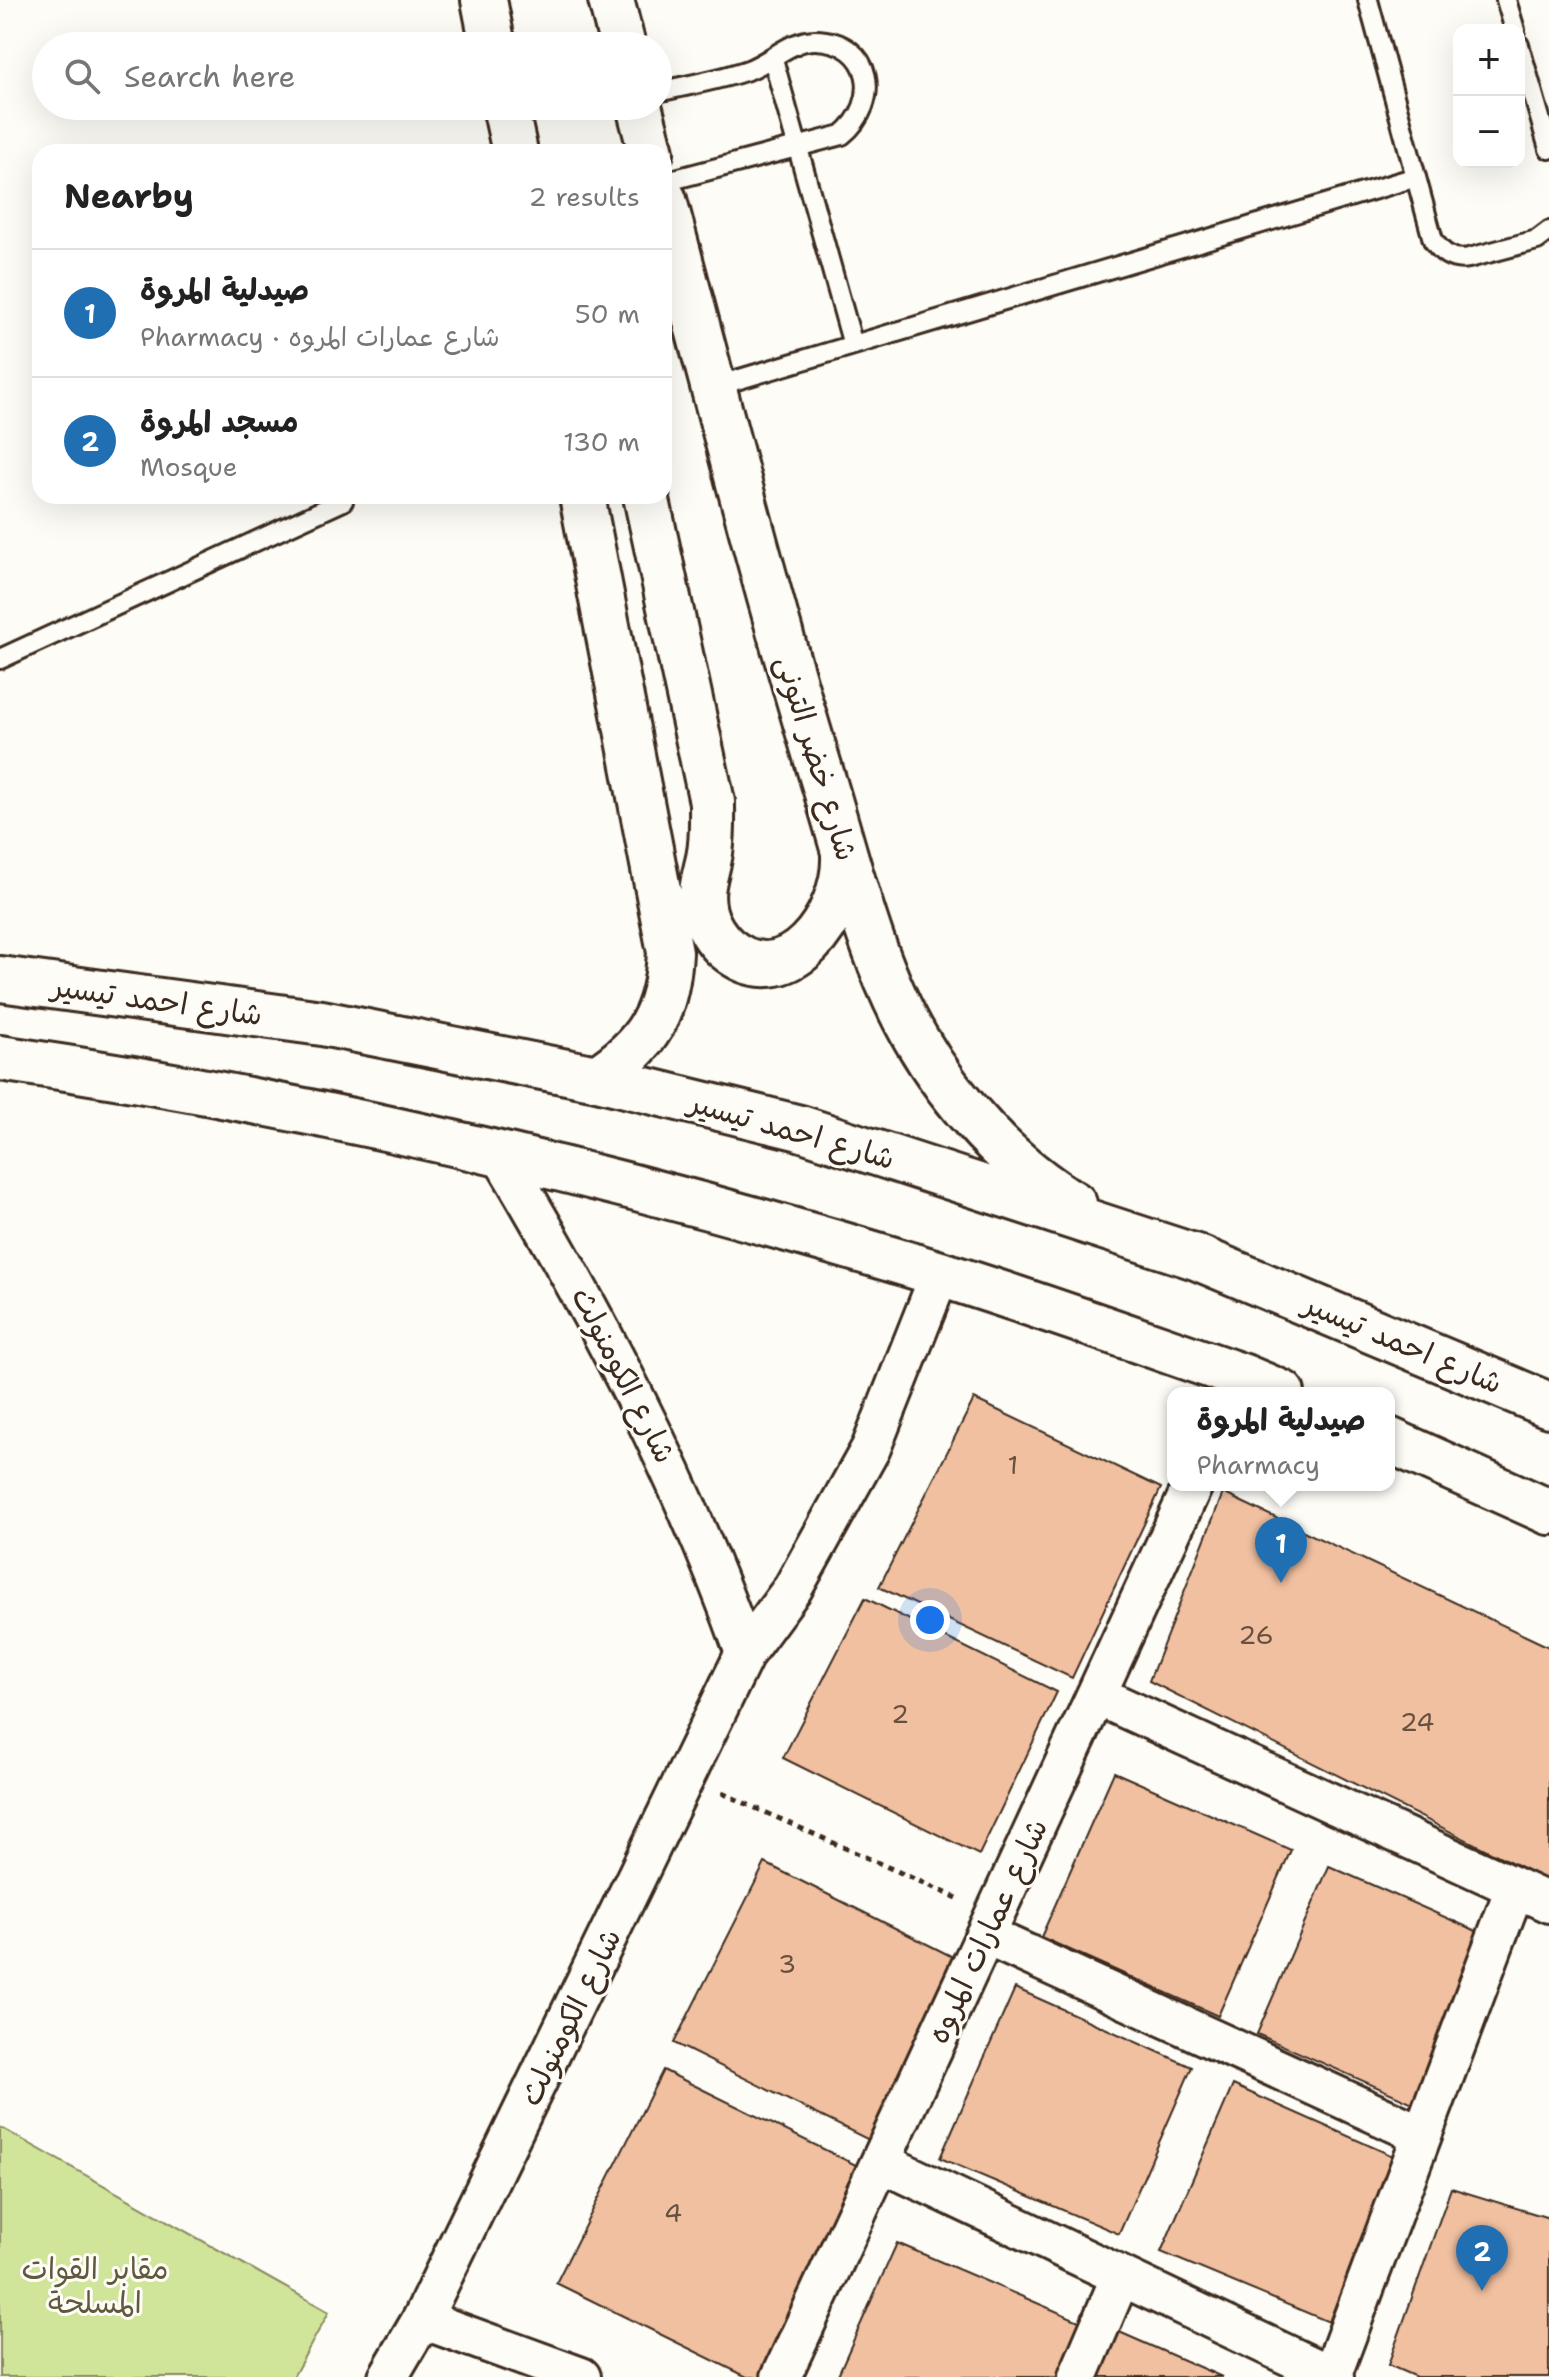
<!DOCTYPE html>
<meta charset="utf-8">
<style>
:root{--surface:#fff;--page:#f2f2f2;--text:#222;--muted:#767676;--line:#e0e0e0;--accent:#1f6fb2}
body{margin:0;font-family:"Shantell Sans","Playpen Sans Arabic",sans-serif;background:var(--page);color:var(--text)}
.controls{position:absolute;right:24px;top:24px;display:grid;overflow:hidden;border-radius:16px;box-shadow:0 8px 32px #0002}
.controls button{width:72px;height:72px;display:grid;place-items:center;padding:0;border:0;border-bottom:2px solid var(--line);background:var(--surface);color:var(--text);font:40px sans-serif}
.you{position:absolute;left:930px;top:1620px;width:28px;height:28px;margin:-20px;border:6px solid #fff;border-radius:50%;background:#1a73e8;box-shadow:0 0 0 12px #1a73e833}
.badge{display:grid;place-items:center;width:52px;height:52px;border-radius:50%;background:var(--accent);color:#fff;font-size:26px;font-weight:700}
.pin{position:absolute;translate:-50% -66px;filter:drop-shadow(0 2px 4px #0008)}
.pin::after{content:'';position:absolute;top:42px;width:28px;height:24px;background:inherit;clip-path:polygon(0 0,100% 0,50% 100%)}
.popup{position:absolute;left:1167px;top:1387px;width:228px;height:104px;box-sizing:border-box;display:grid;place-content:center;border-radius:16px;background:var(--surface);filter:drop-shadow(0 2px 6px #0005);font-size:26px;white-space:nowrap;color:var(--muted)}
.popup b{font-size:30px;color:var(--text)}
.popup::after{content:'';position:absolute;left:50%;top:100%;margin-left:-16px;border:16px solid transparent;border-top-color:var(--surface)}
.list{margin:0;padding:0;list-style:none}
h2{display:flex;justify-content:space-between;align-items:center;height:104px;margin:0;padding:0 32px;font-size:34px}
h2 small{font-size:26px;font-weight:400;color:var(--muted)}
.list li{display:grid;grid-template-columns:52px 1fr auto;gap:24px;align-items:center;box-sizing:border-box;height:128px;padding:0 32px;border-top:2px solid var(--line)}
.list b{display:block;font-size:30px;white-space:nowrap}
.list p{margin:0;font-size:26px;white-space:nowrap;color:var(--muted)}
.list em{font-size:26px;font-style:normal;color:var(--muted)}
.icon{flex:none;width:44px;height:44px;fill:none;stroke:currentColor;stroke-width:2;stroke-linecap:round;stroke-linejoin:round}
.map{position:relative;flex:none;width:1549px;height:2377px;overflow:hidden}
.search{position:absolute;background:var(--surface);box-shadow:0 8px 32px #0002;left:32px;top:32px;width:640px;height:88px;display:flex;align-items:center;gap:20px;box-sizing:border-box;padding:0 28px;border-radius:44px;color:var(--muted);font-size:30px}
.panel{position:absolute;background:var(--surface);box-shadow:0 8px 32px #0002;left:32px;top:144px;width:640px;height:360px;border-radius:24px}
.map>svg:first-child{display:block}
.green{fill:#d1e59a;stroke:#86885c;stroke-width:2}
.building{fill:#f1c0a1;stroke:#3b2a1e;stroke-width:2}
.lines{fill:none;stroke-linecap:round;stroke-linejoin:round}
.service-casing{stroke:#3b2a1e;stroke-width:24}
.minor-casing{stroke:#3b2a1e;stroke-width:44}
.secondary-casing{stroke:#3b2a1e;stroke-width:50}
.path{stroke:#3b2a1e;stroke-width:5;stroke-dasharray:6 6;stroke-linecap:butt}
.service{stroke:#fdfcf7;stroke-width:18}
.minor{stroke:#fdfcf7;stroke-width:38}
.secondary{stroke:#fdfcf7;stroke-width:44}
.labels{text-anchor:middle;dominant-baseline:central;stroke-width:6;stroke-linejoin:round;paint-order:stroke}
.number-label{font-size:26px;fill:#68503f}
.street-label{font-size:30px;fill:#3b2a1e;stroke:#fdfcf7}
.park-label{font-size:30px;fill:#60593d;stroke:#fdfcf7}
</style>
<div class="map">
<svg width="1549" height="2377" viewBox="0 0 1549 2377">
<rect width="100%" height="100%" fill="#fdfcf7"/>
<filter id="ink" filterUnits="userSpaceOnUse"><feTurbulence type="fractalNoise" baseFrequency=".0125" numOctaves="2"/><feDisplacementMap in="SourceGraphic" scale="16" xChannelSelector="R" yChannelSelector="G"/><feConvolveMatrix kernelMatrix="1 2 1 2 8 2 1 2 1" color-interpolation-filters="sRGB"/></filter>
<g filter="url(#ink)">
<!-- green -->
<path class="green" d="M0,2127L329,2312L293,2377H0Z"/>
<!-- building -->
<path class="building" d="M974,1399L1161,1488L1072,1678L879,1587Z
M1223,1493L1549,1647V1881L1149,1681Z
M865,1598L1057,1692L979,1855L783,1758Z
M1114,1772L1291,1850L1218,2016L1041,1937Z
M765,1863L963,1962L877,2144L674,2043Z
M1329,1866L1481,1933L1415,2104L1257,2034Z
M1015,1988L1192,2067L1119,2234L940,2158Z
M663,2070L868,2171L771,2377H747L556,2283Z
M1233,2085L1393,2156L1329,2322L1161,2252Z
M1451,2188L1549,2218V2377H1416L1388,2365Z
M897,2243L1093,2327L1071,2377H837Z
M1117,2331L1222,2377H1097Z"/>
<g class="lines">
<!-- service casing -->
<g class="service-casing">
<path id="service" d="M1368,0L1433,240C1442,254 1453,261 1469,258L1537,240L1549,231
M1506,0L1515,30
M1519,45L1549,149
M773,59L853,345
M658,92C688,85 719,80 748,70C770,62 791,40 815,40C874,41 882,103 842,135L664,182
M713,387L1416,177
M0,659L343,501"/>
</g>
<!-- minor casing -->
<g class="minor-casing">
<path id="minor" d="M499,1152C595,1313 682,1476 745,1653
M1096,1695L1549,1903
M985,1935L1422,2135
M881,2162L1334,2377
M422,2319L581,2377
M388,2377L422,2319L745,1653L793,1588L871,1448L940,1274
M781,2377L1193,1485
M1078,2377L1121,2276
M1331,2377L1515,1888"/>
</g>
<!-- secondary casing -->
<g class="secondary-casing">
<path id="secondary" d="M484,0L493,46
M611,0L623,46
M505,106L515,152
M639,106L651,152
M664,200C716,395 765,591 824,783C850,869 871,962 916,1039C953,1103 1010,1166 1074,1204
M582,496L670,952C667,1013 648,1045 597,1078
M646,496L712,802C712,821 713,840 709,858C705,877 699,891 704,912C707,925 716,939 726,948C787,1000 846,915 844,856
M0,979L322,1023L597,1078L800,1128L1196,1257L1549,1405
M0,1058C318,1104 630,1179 937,1273C1040,1305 1142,1342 1244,1377L1282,1393
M1389,1440L1549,1512"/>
</g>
<!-- path -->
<path class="path" d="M722,1793L957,1898"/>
<!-- service -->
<use href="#service" class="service"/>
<!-- minor -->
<use href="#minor" class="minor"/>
<!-- secondary -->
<use href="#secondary" class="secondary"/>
</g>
</g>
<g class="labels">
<!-- number labels -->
<g class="number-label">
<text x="1013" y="1464">1</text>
<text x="1256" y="1634">26</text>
<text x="900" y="1713">2</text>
<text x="1417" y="1721">24</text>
<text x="787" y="1963">3</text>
<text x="673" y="2212">4</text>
</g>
<!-- street labels -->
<g class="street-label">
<text transform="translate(817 758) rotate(73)">شارع خضر التونى</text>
<text transform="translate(157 1000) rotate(8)">شارع احمد تيسير</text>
<text transform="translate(792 1130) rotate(16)">شارع احمد تيسير</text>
<text transform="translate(1403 1343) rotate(23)">شارع احمد تيسير</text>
<text transform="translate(624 1375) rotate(63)">شارع الكومنولث</text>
<text transform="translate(987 1931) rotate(-65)">شارع عمارات المروه</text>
<text transform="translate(570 2017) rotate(-64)">شارع الكومنولث</text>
</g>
<!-- park labels -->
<g class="park-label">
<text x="95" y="2268">مقابر القوات<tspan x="95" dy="34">المسلحة</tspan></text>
</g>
</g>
</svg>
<div class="controls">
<button>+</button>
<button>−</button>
</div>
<div class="you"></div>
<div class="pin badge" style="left:1281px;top:1583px">1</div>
<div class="popup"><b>صيدلية المروة</b>Pharmacy</div>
<div class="pin badge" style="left:1482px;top:2291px">2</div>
<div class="search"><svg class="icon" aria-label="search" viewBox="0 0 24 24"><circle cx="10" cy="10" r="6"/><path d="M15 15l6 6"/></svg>Search here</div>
<section class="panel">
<h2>Nearby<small>2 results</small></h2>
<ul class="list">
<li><span class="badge">1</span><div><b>صيدلية المروة</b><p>Pharmacy · شارع عمارات المروه</p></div><em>50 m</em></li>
<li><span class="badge">2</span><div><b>مسجد المروة</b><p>Mosque</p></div><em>130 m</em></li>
</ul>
</section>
</div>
